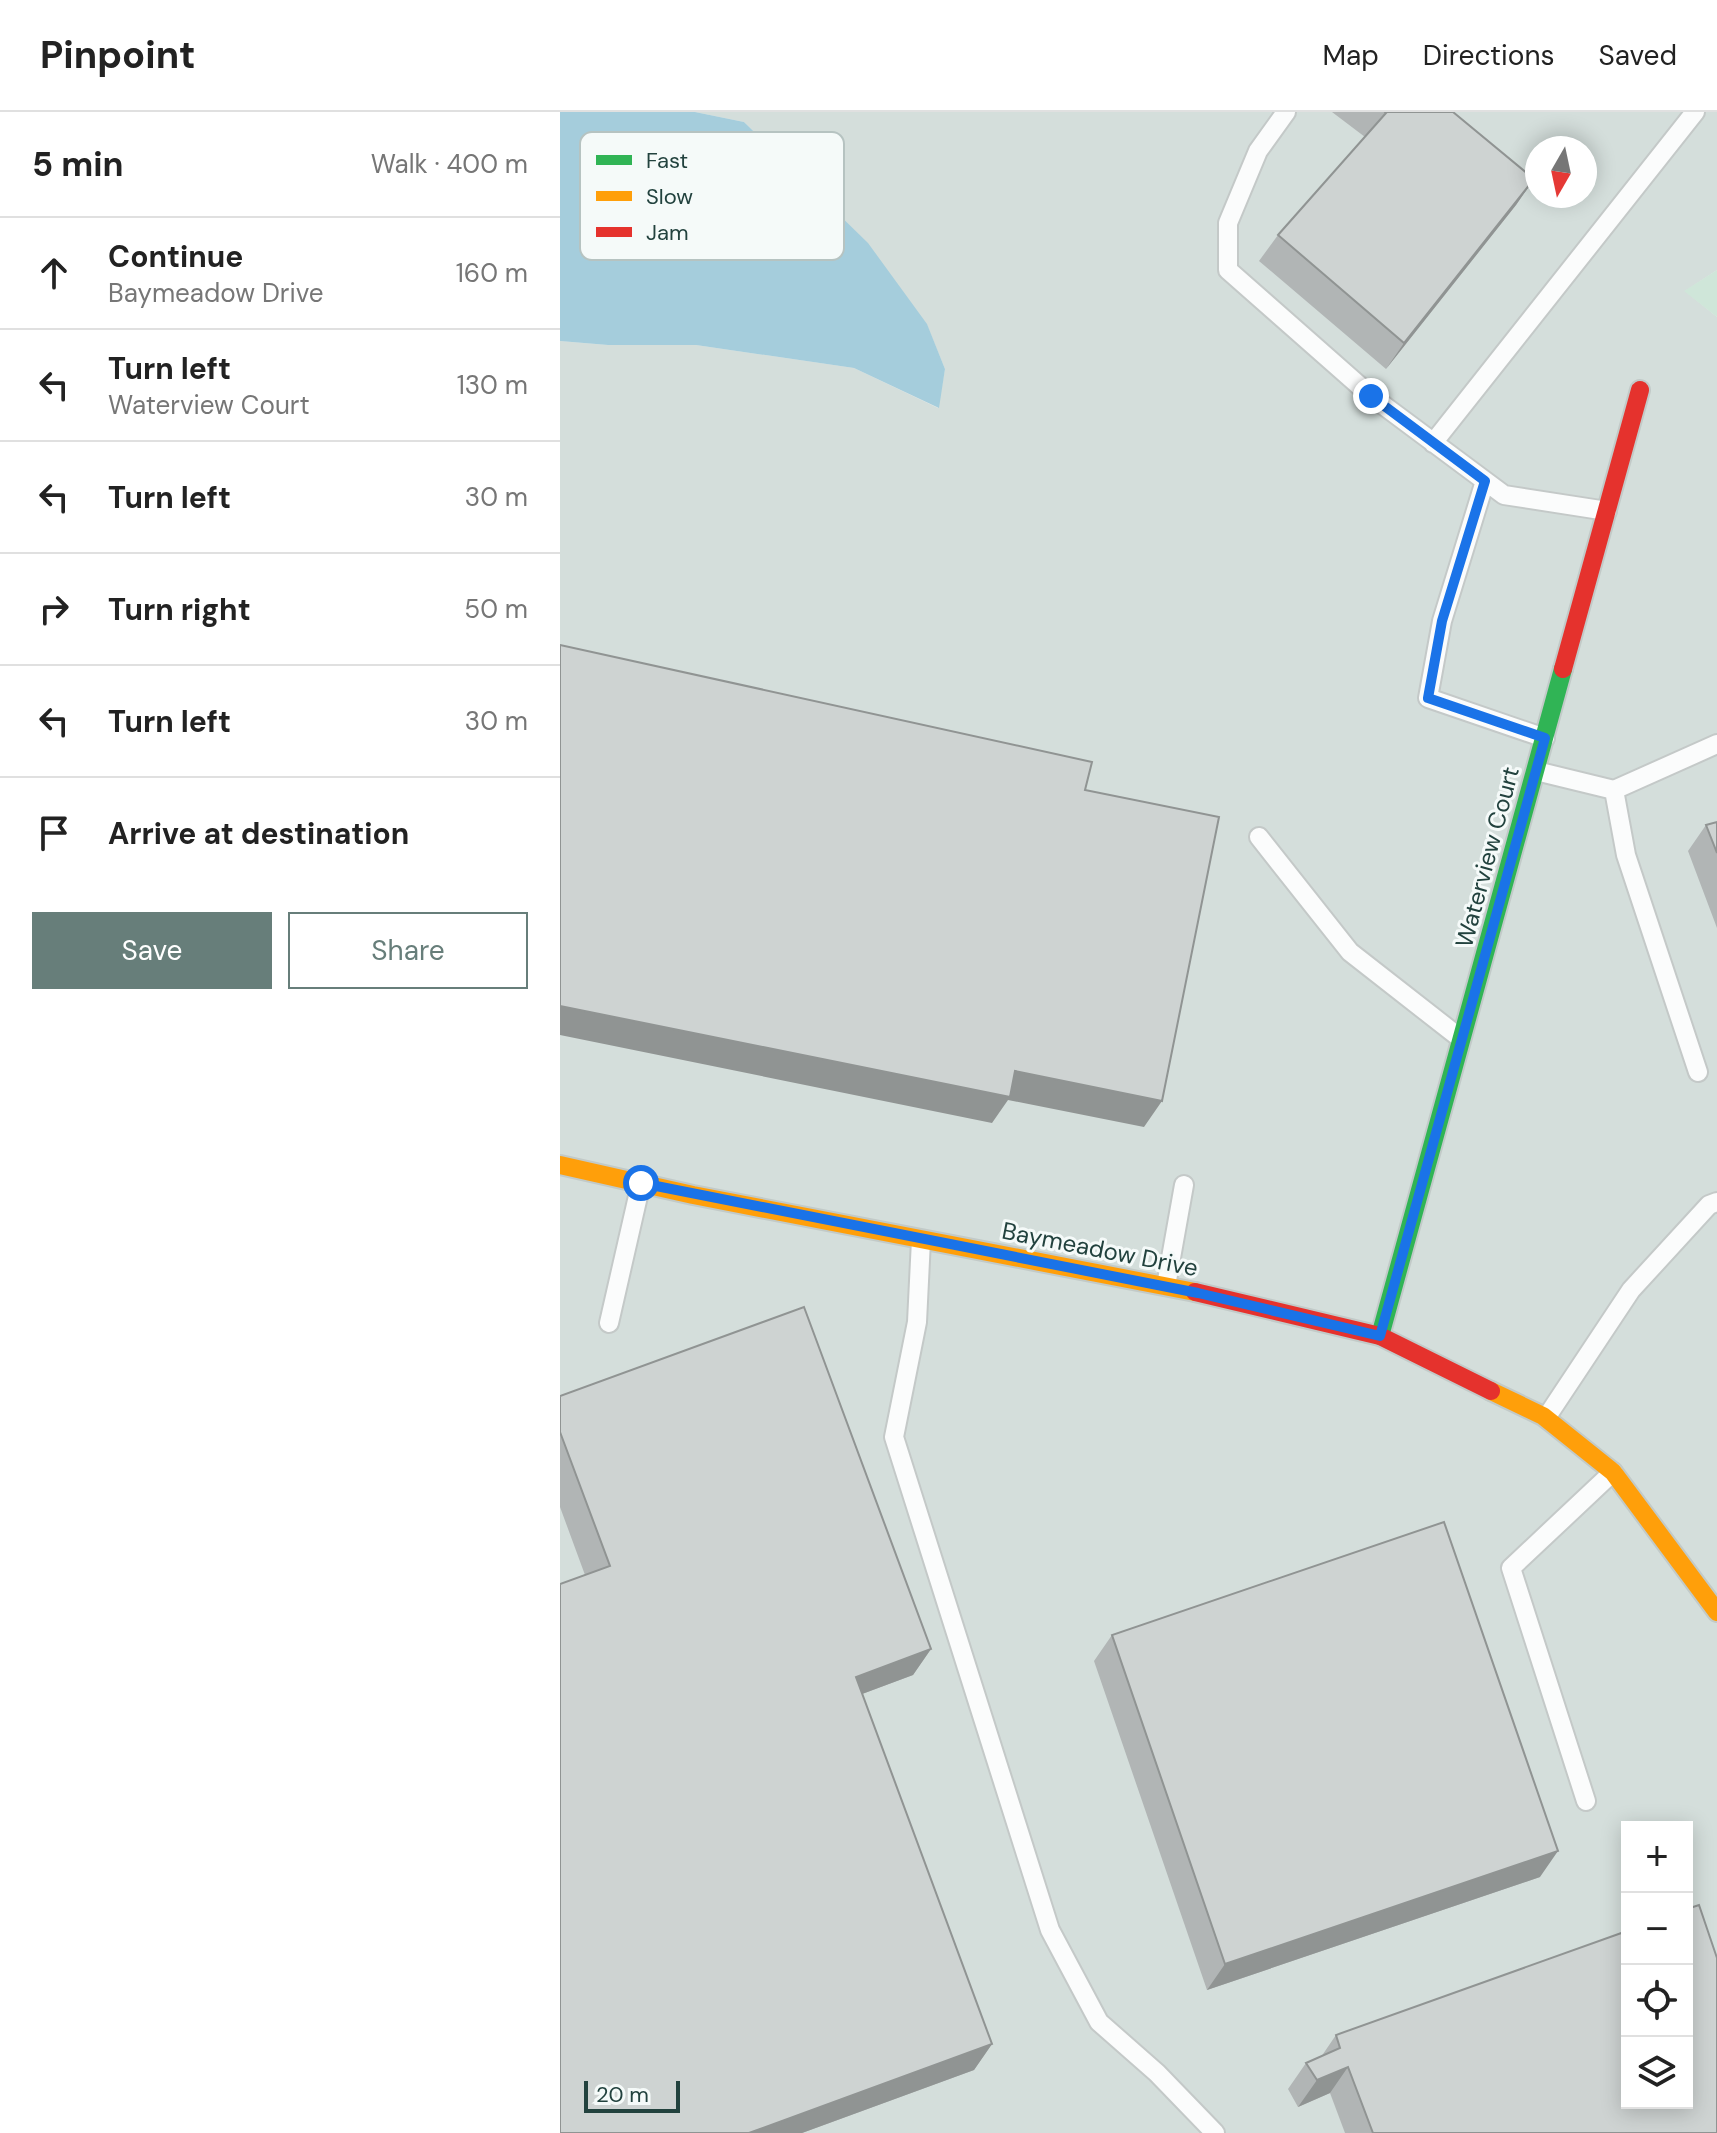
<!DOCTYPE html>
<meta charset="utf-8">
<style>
:root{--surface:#fff;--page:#f6f6f6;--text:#222;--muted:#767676;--line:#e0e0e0;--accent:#677e7a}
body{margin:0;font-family:"DM Sans",sans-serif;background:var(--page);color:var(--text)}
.controls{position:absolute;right:24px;bottom:24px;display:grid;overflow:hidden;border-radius:0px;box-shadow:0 4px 20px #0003}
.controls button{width:72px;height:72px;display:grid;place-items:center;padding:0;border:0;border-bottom:2px solid var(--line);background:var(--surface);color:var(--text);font:40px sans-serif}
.compass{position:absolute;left:965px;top:24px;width:72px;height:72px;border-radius:50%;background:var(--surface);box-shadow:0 4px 20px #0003;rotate:189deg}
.scale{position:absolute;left:24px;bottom:20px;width:96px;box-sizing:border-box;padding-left:8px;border:4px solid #22423e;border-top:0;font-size:22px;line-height:28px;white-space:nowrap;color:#22423e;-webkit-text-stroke:6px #f5faf9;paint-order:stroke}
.stop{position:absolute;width:24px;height:24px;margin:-18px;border:6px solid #1a73e8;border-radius:50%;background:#fff}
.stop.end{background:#1a73e8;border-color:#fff;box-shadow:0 2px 8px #0008}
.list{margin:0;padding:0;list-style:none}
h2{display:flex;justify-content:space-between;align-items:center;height:104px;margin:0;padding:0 32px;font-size:34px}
h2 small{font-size:26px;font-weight:400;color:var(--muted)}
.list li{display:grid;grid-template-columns:52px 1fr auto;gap:24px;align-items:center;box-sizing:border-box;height:112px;padding:0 32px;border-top:2px solid var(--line)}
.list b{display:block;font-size:30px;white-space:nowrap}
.list p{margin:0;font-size:26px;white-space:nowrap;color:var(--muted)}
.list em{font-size:26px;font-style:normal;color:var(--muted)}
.actions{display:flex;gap:16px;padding:24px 32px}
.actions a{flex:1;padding:18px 0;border:2px solid var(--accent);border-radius:0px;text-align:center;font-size:28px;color:var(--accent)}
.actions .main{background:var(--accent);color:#fff}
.icon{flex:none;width:44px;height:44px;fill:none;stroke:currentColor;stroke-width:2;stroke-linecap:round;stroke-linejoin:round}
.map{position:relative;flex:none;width:1157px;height:2021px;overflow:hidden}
header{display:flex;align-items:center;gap:48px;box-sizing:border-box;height:112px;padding:0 40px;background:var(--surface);border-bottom:2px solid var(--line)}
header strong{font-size:38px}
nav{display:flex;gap:44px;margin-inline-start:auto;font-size:28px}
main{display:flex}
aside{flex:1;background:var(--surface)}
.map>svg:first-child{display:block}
.built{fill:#d4dedb;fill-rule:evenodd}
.green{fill:#cfe6d9}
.water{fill:#a5cddc}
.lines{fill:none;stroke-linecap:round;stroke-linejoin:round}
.lane-casing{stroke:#c4c9c8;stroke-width:22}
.fast-casing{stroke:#c2cac8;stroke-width:22}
.slow-casing{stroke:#c2cac8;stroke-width:22}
.jam-casing{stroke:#c2cac8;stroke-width:22}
.lane{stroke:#fbfcfc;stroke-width:18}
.fast{stroke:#30b455;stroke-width:18}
.slow{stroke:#ff9f0a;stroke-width:18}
.jam{stroke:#e5322d;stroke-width:18}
.wall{fill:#b1b5b5}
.shaded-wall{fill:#909493}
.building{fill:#ced3d2;stroke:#909493;stroke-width:2}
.route{stroke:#1a73e8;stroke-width:10}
.labels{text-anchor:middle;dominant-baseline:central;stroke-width:6;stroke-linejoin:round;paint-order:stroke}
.street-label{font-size:24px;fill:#22423e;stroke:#f5faf9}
.key{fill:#f5faf9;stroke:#b6c3c1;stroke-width:2}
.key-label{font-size:22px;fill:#22423e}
</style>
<header>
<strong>Pinpoint</strong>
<nav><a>Map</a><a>Directions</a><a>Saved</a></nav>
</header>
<main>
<aside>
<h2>5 min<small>Walk · 400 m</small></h2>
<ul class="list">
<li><svg class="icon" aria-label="ahead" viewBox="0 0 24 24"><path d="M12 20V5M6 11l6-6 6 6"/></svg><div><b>Continue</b><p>Baymeadow Drive</p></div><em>160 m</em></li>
<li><svg class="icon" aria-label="left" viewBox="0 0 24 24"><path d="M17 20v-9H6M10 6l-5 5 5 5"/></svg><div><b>Turn left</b><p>Waterview Court</p></div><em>130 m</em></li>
<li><svg class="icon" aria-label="left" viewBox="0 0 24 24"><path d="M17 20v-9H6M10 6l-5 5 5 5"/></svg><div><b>Turn left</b></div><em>30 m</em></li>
<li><svg class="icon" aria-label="right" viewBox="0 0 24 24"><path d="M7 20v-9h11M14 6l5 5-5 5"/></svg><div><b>Turn right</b></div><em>50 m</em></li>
<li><svg class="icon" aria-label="left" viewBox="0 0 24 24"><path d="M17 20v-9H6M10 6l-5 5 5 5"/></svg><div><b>Turn left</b></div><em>30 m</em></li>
<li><svg class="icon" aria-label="arrive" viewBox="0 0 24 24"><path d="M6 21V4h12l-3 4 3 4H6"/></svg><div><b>Arrive at destination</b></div></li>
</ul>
<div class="actions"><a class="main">Save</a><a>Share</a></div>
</aside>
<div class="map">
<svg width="1157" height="2021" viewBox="0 0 1157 2021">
<rect width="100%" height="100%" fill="#e7ecea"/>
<!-- built -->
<path class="built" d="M135,0H1157V158L1125,179L1157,205V2021H0V229L48,233H136L294,256L378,296L385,257L367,213L308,132L184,10ZM977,36H1025V84H977ZM1067,1715H1127V1991H1067Z"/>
<!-- green -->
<path class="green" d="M1157,158V205L1124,179Z"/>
<!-- water -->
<path class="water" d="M0,0H135L184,10L308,131L367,212L385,257L379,296L294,256L136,233H48L0,229Z"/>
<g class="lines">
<!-- lane casing -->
<g class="lane-casing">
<path id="lane" d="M726,0L698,39L668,111V158L811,284L944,383L1047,399
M873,331L1135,0
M925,369L882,509L868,586L985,626
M976,659L1054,678
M699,725L790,840L900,926
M1138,960L1066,743L1054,678L1157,632
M361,1128L357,1210L334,1325L490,1818L539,1910L597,1961L655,2021
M606,1174L624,1073
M49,1211L81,1071
M986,1306L1071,1178L1149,1093L1157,1090
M1026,1689L951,1456L1053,1360"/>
</g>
<!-- fast casing -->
<g class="fast-casing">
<path id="fast" d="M820,1224L1003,557"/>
</g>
<!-- slow casing -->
<g class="slow-casing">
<path id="slow" d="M0,1053L133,1083L635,1180
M931,1279L983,1304L1053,1360L1157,1500"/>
</g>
<!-- jam casing -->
<g class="jam-casing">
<path id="jam" d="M1003,557L1080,278
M635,1180L820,1224L931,1279"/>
</g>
<!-- lane -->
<use href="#lane" class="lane"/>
<!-- fast -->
<use href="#fast" class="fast"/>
<!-- slow -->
<use href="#slow" class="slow"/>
<!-- jam -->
<use href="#jam" class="jam"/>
</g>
<!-- wall -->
<path class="wall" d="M772,0H893L974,67L956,93L826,257L699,149L718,123L805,25Z
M1157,710V816L1128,739L1146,713Z
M0,1284L371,1537L353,1563L302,1582L432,1932L414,1958L242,2021H0L25,1463L0,1395Z
M552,1523L980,1765L647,1878L534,1549Z
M776,1923L1157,2021H785L770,1981L738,1995L728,1977L746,1951L761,1945Z"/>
<!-- shaded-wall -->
<path class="shaded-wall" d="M974,67L956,93L826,257L844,231Z
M0,894L455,959L602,989L584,1015L448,988L432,1011L0,923Z
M371,1537L353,1563L278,1591L296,1565Z
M998,1739L980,1765L647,1878L665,1852Z
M432,1932L414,1958L242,2021H189Z
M788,1955L770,1981L738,1995L757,1968Z"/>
<!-- building -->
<path class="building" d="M825,0H893L974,67L844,231L718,123L826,1Z
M0,533L532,650L525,678L659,705L602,989L455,959L450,985L0,894Z
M1157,710V741L1146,713Z
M244,1195L371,1537L296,1565L432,1932L189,2021H0V1472L50,1454L0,1320V1284Z
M884,1410L998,1739L665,1852L552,1523Z
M1139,1793L1157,1846V2021H813L788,1955L757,1968L746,1951L780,1936L776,1923L1067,1819V1991H1127V1797Z"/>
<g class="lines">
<!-- route -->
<path class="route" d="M81,1071L638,1181L820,1224L985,626L868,586L882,509L925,369L811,284"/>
</g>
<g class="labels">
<!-- street labels -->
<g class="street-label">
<text transform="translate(927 745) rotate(-75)">Waterview Court</text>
<text transform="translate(540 1137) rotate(11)">Baymeadow Drive</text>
</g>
</g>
<!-- legend -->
<rect x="20" y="20" width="264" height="128" rx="12" class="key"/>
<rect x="36" y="43" width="36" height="10" fill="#30b455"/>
<rect x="36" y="79" width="36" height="10" fill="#ff9f0a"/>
<rect x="36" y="115" width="36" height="10" fill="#e5322d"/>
<g class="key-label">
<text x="86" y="56">Fast</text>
<text x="86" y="92">Slow</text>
<text x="86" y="128">Jam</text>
</g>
</svg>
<div class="controls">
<button>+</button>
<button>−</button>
<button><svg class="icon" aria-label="locate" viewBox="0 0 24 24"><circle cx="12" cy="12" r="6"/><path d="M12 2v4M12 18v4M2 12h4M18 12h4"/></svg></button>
<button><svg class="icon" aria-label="layers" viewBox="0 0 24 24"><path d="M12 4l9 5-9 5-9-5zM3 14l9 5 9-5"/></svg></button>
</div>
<svg class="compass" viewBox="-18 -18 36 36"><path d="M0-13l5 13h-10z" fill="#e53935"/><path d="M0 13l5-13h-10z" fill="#767676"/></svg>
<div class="scale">20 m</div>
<div class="stop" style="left:81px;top:1071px"></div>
<div class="stop end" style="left:811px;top:284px"></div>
</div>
</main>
